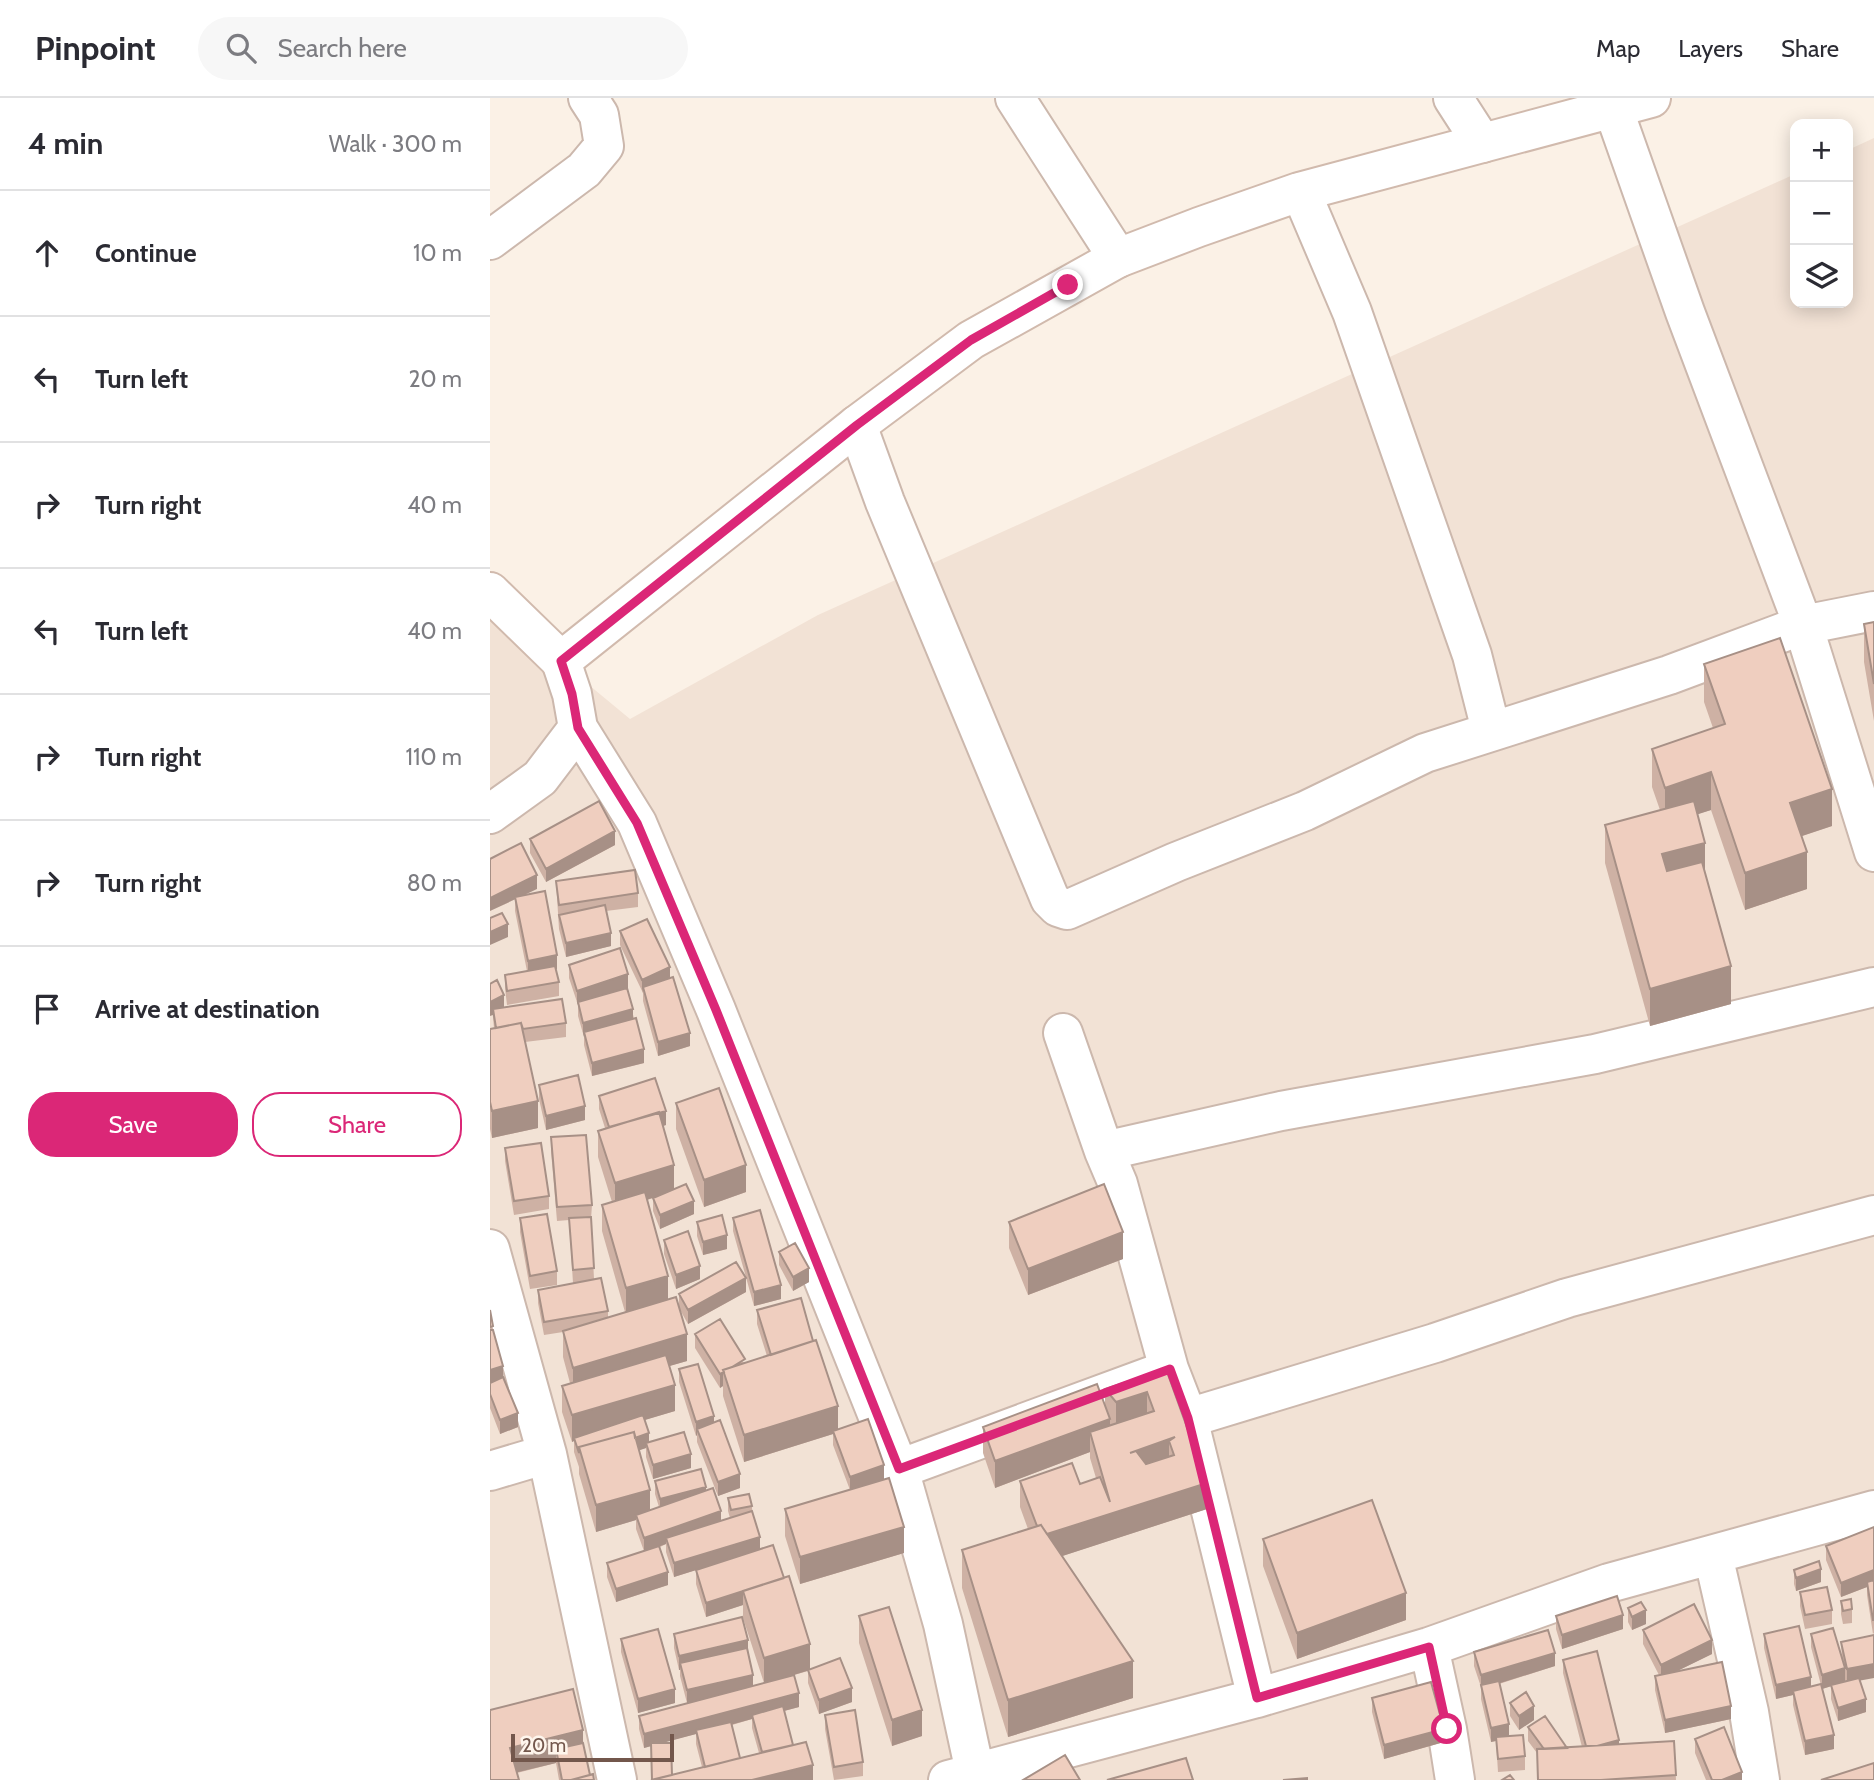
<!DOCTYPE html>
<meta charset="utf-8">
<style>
:root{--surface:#fff;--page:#f7f7f7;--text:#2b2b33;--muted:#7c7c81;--line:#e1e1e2;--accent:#db2777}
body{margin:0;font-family:Cabin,sans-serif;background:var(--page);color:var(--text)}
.controls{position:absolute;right:21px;top:21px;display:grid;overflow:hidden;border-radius:14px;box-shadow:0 4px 18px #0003}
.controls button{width:63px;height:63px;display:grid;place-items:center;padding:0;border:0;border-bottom:2px solid var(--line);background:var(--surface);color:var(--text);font:35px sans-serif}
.scale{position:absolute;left:21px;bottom:18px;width:163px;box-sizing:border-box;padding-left:7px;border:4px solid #73574c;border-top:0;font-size:19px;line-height:24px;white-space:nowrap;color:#73574c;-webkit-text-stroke:5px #fef5ec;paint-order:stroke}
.stop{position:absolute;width:21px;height:21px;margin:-16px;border:5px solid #db2777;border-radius:50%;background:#fff}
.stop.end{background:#db2777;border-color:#fff;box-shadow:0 2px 7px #0008}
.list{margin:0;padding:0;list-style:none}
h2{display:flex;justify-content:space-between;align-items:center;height:91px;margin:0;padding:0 28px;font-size:30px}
h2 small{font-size:23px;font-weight:400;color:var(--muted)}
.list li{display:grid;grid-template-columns:46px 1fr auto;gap:21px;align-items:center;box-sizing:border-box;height:126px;padding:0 28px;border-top:2px solid var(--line)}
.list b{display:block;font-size:26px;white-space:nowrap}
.list em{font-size:23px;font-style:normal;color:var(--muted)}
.actions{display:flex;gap:14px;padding:21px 28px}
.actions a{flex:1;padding:16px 0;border:2px solid var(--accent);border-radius:28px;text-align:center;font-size:24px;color:var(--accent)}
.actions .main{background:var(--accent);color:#fff}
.icon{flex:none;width:38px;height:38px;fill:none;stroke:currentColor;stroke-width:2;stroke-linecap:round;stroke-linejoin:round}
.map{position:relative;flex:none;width:1384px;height:1682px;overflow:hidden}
header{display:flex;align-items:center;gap:42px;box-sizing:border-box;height:98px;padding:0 35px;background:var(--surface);border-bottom:2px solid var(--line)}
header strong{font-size:33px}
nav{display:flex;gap:38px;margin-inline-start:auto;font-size:24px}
.search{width:490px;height:63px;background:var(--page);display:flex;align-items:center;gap:18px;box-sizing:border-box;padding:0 24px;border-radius:38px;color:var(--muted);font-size:26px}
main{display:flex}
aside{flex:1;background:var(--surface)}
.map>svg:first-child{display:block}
.residential{fill:#f2e2d5}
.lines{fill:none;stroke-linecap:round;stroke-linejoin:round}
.street-casing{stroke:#ccb8ad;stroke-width:42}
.secondary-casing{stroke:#d1baad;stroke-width:42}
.street{stroke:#fff;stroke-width:38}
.secondary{stroke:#fff;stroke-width:38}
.wall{fill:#ceb1a4;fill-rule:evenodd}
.shaded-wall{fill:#a79086}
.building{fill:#efcebf;stroke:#a79086;stroke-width:2;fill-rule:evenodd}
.route{stroke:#db2777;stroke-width:9}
</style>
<header>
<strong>Pinpoint</strong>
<div class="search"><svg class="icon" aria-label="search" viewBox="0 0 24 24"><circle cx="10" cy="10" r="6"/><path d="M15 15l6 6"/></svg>Search here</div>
<nav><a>Map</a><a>Layers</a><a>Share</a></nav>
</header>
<main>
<aside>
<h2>4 min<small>Walk · 300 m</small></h2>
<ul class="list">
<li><svg class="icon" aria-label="ahead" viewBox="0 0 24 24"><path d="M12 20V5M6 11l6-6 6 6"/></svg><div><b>Continue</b></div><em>10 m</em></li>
<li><svg class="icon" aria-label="left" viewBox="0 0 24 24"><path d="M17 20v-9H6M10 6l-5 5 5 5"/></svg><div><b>Turn left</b></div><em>20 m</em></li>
<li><svg class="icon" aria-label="right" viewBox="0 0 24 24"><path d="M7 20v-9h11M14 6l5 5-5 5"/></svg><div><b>Turn right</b></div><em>40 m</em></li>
<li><svg class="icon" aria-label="left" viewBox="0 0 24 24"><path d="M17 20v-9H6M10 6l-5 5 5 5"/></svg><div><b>Turn left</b></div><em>40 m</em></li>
<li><svg class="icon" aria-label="right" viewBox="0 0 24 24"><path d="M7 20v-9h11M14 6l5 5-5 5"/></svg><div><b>Turn right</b></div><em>110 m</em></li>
<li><svg class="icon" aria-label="right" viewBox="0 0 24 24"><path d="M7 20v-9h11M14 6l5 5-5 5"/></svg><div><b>Turn right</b></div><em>80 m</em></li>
<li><svg class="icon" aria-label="arrive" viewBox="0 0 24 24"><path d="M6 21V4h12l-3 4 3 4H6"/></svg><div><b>Arrive at destination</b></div></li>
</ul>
<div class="actions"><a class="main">Save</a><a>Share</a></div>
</aside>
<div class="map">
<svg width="1384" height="1682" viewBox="0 0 1384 1682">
<rect width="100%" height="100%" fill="#fbf1e6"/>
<!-- residential -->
<path class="residential" d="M1384,40V1682H0V505L140,621L328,517L1305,76V205H1358V52Z"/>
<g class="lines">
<!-- street casing -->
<g class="street-casing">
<path id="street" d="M525,0L628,160
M963,0L992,45
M1123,10L1195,214L1313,527L1384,754
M811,94L862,214L982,557L1001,632
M0,142L94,72L114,48L109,17L98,0
M367,327L395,404L560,801L568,809L577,812L686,764L815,713L935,655L1179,577L1313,527L1384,513
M71,563L82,596L88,630L147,725L226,912L409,1371L453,1526L485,1674
M0,716L50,680L88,630
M573,935L614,1053L628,1086L679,1271L698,1320L767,1600
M614,1053L791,1013L1105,956L1384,889
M0,1151L57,1356L127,1682
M698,1320L945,1245L1077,1200L1384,1117
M409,1371L664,1277
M0,1373L57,1356
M1223,1457L1259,1614L1270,1682
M939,1549L957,1631L965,1682
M458,1682L767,1600L939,1549L1119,1485L1384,1412"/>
</g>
<!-- secondary casing -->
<g class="secondary-casing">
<path id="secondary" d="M0,494L71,563L367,327L481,242L628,160L709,129L809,94L1161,0"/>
</g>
<!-- street -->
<use href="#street" class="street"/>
<!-- secondary -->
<use href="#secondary" class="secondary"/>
</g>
<!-- wall -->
<path class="wall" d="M1384,524V623L1374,564V526Z
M1214,566L1342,728L1312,738L1317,791L1255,812L1221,712L1207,716L1215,775L1241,906L1160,928L1115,765V727L1170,712L1162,689V651L1223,630L1214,604Z
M40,741L125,747L56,784L40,755Z
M66,783L148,795V809L116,813L121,848L76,859L69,831Z
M47,791L33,797L67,871H66L69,884V898L17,907L15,890V877L37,873L25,813V801L0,813Z
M130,833L180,881L200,948L168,958L153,903V895L130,847Z
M79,867L138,890H137L154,965L102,978L94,947V939L88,918V907L79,880Z
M0,886L14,909L76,925V939L35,944L48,1030L2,1040L0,1031V931L4,930Z
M49,987L95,1022L56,1032L49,1001Z
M109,998L176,1027L173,1028L184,1091L204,1116L170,1131L163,1113V1100L157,1102L178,1202L189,1209V1196L256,1194L198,1226L189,1210L197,1263L179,1268L185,1313L154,1322L159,1344L201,1370L163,1381L156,1359V1350L149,1352L160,1412L169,1409L165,1396V1383L216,1393L231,1423L240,1420L238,1413V1400L262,1408V1413L270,1451L320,1571L362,1604L329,1616L318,1585V1573L297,1579L309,1609L294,1613L303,1647L323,1682H162L161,1648L154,1650L149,1631V1618L197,1605L190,1578V1572H189L184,1550V1536L258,1552L263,1588L274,1585L253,1520V1507L216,1519L206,1486V1472L184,1479L176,1454V1446L170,1449L178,1487L126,1504L117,1479V1465L154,1453L146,1431V1422L106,1434L89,1376V1369L84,1354V1343L82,1344L72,1314V1288L80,1285L73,1259V1234L54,1237L48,1205V1192L83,1185L79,1122L67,1123L61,1053V1039L102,1107L101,1121L104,1181L118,1213V1220L135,1214L112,1133V1107L122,1104L108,1059V1033L115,1030L109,1011ZM262,1621V1630L269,1655L250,1660L242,1627ZM206,1636V1646L212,1669L182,1677L170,1645Z
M186,1005L256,1094L214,1109L186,1031Z
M15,1050L59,1098V1111L24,1117L15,1063Z
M30,1120L67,1173V1187L40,1191L30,1134Z
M243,1120L291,1201L264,1208L243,1133Z
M207,1124L237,1151L213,1157L207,1138Z
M519,1124L633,1161L538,1197L519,1150Z
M174,1142L210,1181L186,1191L174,1156Z
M289,1154L319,1184L303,1193L289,1167Z
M0,1212L3,1232L13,1279L28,1329L10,1336L0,1310Z
M267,1212L348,1331L394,1381L380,1386L414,1455L310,1486L295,1438V1411L360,1392L343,1347V1336L254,1364L233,1298V1288L230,1290L205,1250V1236L255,1265L277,1258L267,1226Z
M189,1271L224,1325L250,1390L228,1398L207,1344V1337L206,1338L189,1284Z
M676,1271L717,1411L572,1458L643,1600L518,1639L472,1490V1452L538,1431L530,1409V1383L590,1386L606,1380L600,1360V1354L505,1390L493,1355V1329L615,1307V1291Z
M1384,1429V1535L1383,1536L1377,1497V1489L1351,1499L1336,1462V1448Z
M773,1441L916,1522L807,1561L773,1468Z
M1304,1472L1331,1484L1306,1493L1304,1486Z
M1310,1494L1342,1512V1526L1315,1531L1310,1508Z
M1351,1503L1362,1511V1525L1353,1526L1351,1516Z
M1138,1510L1156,1526L1142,1532L1138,1524Z
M369,1518L432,1638L402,1648L369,1545Z
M1066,1518L1133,1531L1072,1551L1066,1531Z
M1153,1532L1222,1556L1187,1573L1241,1621L1175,1635L1165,1592V1578L1169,1577L1153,1546Z
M1274,1536L1321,1588L1344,1651L1315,1657L1303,1607V1597L1286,1601L1274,1550Z
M1321,1536L1352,1559L1351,1544L1370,1582L1376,1614L1348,1623L1341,1601V1588L1332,1591L1321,1549Z
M131,1541L185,1605L148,1615L131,1554Z
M984,1554L1065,1568L1009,1586L1019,1638L1035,1658V1672L1008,1674L1006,1643L1001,1644L991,1601V1589L984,1568Z
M1073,1562L1129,1646L1184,1643L1186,1682H1047V1655L1038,1643V1629L1077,1650L1092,1649L1073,1575Z
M882,1600L954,1644L894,1661L882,1614Z
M1020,1605L1044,1622L1029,1632L1020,1618Z
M0,1612L93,1645L100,1677L104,1682H69L66,1665L27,1675Z
M335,1617L373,1664V1678L344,1682L335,1631Z
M1205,1641L1252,1682H1216L1205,1655Z"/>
<!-- shaded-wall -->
<path class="shaded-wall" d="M1221,674V712L1175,727V690Z
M1342,691V728L1300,742V705Z
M125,733V747L56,784V771Z
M1215,745V782L1172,794V756Z
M1317,754V791L1255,812V775Z
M47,777V791L0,813V800Z
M18,826V839L0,847V834Z
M121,835V848L76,859V845Z
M67,857V871L38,877V863Z
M1241,868V906L1160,928V891Z
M180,869V883L153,889L152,895V882Z
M138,876V890L88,907V904L87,907V893Z
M14,897V911H3V917L0,918V904Z
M143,911V925L94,934L93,939V925Z
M200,935V948L168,958V944Z
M154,951V965L102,978V965Z
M48,1003V1030L2,1040V1013Z
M95,1008V1022L56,1032V1018Z
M176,1013V1027L120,1044V1030Z
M184,1067V1093L125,1112V1085Z
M256,1067V1094L214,1109V1082Z
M204,1103V1116L170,1131V1117Z
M633,1134V1161L538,1197V1171Z
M237,1137V1151L213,1157V1144Z
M210,1168V1181L186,1191V1177Z
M319,1170V1184L303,1193V1179Z
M178,1178V1204L136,1216V1190Z
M256,1180V1194L198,1226V1212Z
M291,1187V1201L264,1208V1194Z
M197,1236V1263L83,1296V1270Z
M13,1268V1282L0,1286V1272Z
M233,1275V1288L230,1290V1276Z
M185,1287V1313L85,1343L84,1340V1343L82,1344V1317Z
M657,1294V1320L626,1330V1304Z
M348,1308V1334L343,1333V1336L254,1364V1337Z
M28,1315V1329L10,1336V1322Z
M224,1318V1332L207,1331V1337L206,1338V1324Z
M620,1321V1347L600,1334V1354L505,1390V1363Z
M159,1335V1349L156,1345V1350L95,1371L92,1358Z
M685,1339L684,1357L679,1343V1368L640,1381V1355Z
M201,1356V1370L163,1381V1367Z
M394,1367V1381L360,1393V1379Z
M250,1376V1390L228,1398V1384Z
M717,1385V1411L551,1465V1438Z
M216,1389V1403L170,1415V1401Z
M160,1392V1419L146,1417V1422L106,1434V1407Z
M231,1413V1427L176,1440V1446L154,1454V1440Z
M414,1429V1455L310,1486V1459Z
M270,1439V1452L184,1479V1465Z
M1331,1471V1484L1306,1493V1480Z
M1384,1472V1486L1377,1484V1489L1351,1499V1485Z
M178,1474V1487L126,1504V1491Z
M294,1480L253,1493V1507L216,1519V1505Z
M916,1495V1522L807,1561V1535Z
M1156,1512V1526L1142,1532V1519Z
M1133,1517V1531L1072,1551V1537Z
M258,1542V1556L190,1565V1572H189V1558Z
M1222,1542V1556L1171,1581V1567Z
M320,1546V1572L274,1586V1560Z
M1065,1555V1568L991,1591V1577Z
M643,1563V1600L518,1639V1602Z
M1384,1566V1580L1357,1585V1571Z
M1355,1570V1584L1332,1591V1577Z
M263,1577V1591L197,1606V1592Z
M1321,1579V1593H1303V1597L1286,1601V1587Z
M362,1590V1604L329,1616V1602Z
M185,1591V1605L148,1615V1601Z
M309,1595V1609L263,1621L262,1617V1621L207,1636L206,1632V1636L154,1650V1636Z
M1376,1601V1614L1348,1623V1610Z
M1044,1608V1622L1029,1632V1618Z
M1241,1608V1621L1175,1635V1622Z
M432,1612V1638L402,1648V1622Z
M1019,1626V1640L1001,1644V1630Z
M954,1631V1644L894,1661V1647Z
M93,1632V1659L66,1651V1665L20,1676V1650Z
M1344,1637V1651L1315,1657V1643Z
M1129,1642V1656L1096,1651Z
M323,1667V1682H262Z
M1252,1674V1682H1232Z"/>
<!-- building -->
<path class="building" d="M1384,524V586L1374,526Z
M1290,540L1342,691L1300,705L1317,754L1255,775L1221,674L1175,690L1162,651L1235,626L1214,566Z
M109,703L125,733L56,771L40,741Z
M1204,703L1215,745L1172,756L1177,773L1212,764L1241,868L1160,891L1115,727Z
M31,745L47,777L0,800V761Z
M145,772L148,795L69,807L66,783Z
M55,793L67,857L38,863L25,799Z
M115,807L121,835L76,845L69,817Z
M12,815L18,826L0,834V820Z
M157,821L180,869L152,882L130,833Z
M130,850L138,876L87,893L79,867Z
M65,868L69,884L17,893L15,877Z
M183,879L200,935L168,944L153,889Z
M7,882L14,897L0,904V886Z
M137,890L143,911L93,925L88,904Z
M72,901L76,925L33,931L31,925L6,930L3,911Z
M146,920L154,951L102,965L94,934Z
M31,925L48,1003L2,1013L0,1004V931Z
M88,977L95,1008L56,1018L49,987Z
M165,980L176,1013L119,1029L109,998Z
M229,990L256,1067L214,1082L186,1005Z
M169,1014L184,1067L125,1085L108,1033Z
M96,1037L102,1107L67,1109L61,1039Z
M51,1045L59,1098L24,1103L15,1050Z
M196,1086L204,1103L170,1117L163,1100Z
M614,1086L633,1134L538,1171L519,1124Z
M155,1094L178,1178L136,1190L112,1107Z
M270,1112L291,1187L264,1194L243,1120Z
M57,1116L67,1173L40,1178L30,1120Z
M232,1117L237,1137L213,1144L207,1124Z
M101,1119L104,1170L83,1172L79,1120Z
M198,1133L210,1168L186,1177L174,1142Z
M305,1145L319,1170L303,1179L289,1154Z
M246,1164L256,1180L198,1212L189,1196Z
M111,1180L118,1213L54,1224L48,1192Z
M186,1199L197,1236L83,1270L73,1233Z
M311,1200L323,1243L281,1257L267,1212Z
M0,1212L3,1228L0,1229Z
M230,1221L255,1261L242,1269L233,1272L234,1274L230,1276L205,1236Z
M0,1232H3L13,1268L0,1272Z
M326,1242L348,1308L254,1337L233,1272Z
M176,1257L185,1287L82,1317L72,1288Z
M208,1266L224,1318L206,1324L189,1271Z
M676,1271L717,1385L557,1436L551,1427L547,1428L530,1383L582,1365L590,1386L610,1379L620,1404L600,1334L664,1313L657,1294L626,1304L615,1291ZM685,1339L679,1343L684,1357L656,1366L646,1353L640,1355Z
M13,1279L28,1315L10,1322L0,1296V1285Z
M607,1286L620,1321L505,1363L493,1329Z
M153,1317L159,1335L145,1340L144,1334L89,1349V1355L84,1340Z
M378,1321L394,1367L360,1379L343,1333Z
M230,1322L250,1376L228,1384L207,1331Z
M144,1334L160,1392L106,1407L89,1349Z
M194,1334L201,1356L163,1367L156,1345Z
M211,1371L216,1389L170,1401L165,1383Z
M399,1380L414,1429L310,1459L295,1411Z
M223,1390L231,1413L154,1440L146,1417Z
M259,1396L262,1408L241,1412L238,1400Z
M882,1402L916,1495L807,1535L773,1441Z
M262,1413L270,1439L184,1465L176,1440Z
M551,1427L643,1563L518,1602L472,1452Z
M1384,1429V1472L1351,1485L1336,1448Z
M283,1447L294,1480L216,1505L206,1472Z
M169,1448L178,1474L126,1491L117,1465Z
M1329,1463L1331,1471L1306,1480L1304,1472Z
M299,1478L320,1546L274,1560L253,1493Z
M1384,1482V1522H1383L1377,1484Z
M1337,1489L1342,1512L1315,1517L1310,1494Z
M1127,1498L1133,1517L1072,1537L1066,1518Z
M1361,1501L1362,1511L1353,1513L1351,1503Z
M1151,1504L1156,1512L1142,1519L1138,1510Z
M1204,1506L1222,1542L1171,1567L1153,1532Z
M399,1509L432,1612L402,1622L369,1518Z
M252,1519L258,1542L189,1558L184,1536Z
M1309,1528L1321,1579L1286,1587L1274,1536Z
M1343,1530L1355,1570L1332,1577L1321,1536Z
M168,1531L185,1591L148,1601L131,1541Z
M1058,1532L1065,1555L991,1577L984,1554Z
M1384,1537V1566L1357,1571L1351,1544Z
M257,1550L263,1577L197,1592L190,1565Z
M1107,1553L1129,1642L1107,1648H1096L1073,1562Z
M350,1560L362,1590L329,1602L318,1572Z
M1232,1564L1241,1608L1175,1622L1165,1578Z
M304,1577L309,1595L154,1636L149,1618Z
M1369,1580L1376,1601L1348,1610L1341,1587Z
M1009,1583L1019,1626L1001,1630L991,1587Z
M941,1584L954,1631L894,1647L882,1600Z
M1331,1586L1344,1637L1315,1643L1303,1593Z
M83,1591L93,1632L20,1650L29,1682H0V1612Z
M1036,1594L1044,1608L1029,1618L1020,1605Z
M293,1608L303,1647L272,1654L262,1617Z
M365,1612L373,1664L344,1669L335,1617Z
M1055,1618L1077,1650L1054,1651L1038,1629Z
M241,1624L250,1660L215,1669L206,1632Z
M1234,1629L1252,1674L1232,1682H1222L1205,1641Z
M1033,1637L1035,1658L1008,1661L1006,1639Z
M1184,1643L1186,1677L1111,1682H1048L1047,1651Z
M316,1644L323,1667L262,1682H161Z
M93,1645L100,1677L81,1682H72L66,1651Z
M161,1645H181L182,1677L162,1682Z
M575,1657L590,1682H533Z
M696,1660L703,1682H617Z
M1384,1665V1682H1331Z
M103,1676L104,1682H81Z
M1020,1677L1024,1682H1012Z
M817,1680V1682H793Z"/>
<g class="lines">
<!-- route -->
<path class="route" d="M578,187L481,242L367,327L71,563L82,596L88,630L147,725L226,912L409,1371L680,1271L698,1320L767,1600L939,1549L957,1631"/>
</g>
</svg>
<div class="controls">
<button>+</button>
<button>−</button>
<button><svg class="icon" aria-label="layers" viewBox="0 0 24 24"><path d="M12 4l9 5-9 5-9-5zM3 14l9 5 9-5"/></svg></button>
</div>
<div class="scale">20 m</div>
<div class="stop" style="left:957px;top:1631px"></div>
<div class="stop end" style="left:578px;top:187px"></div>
</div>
</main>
